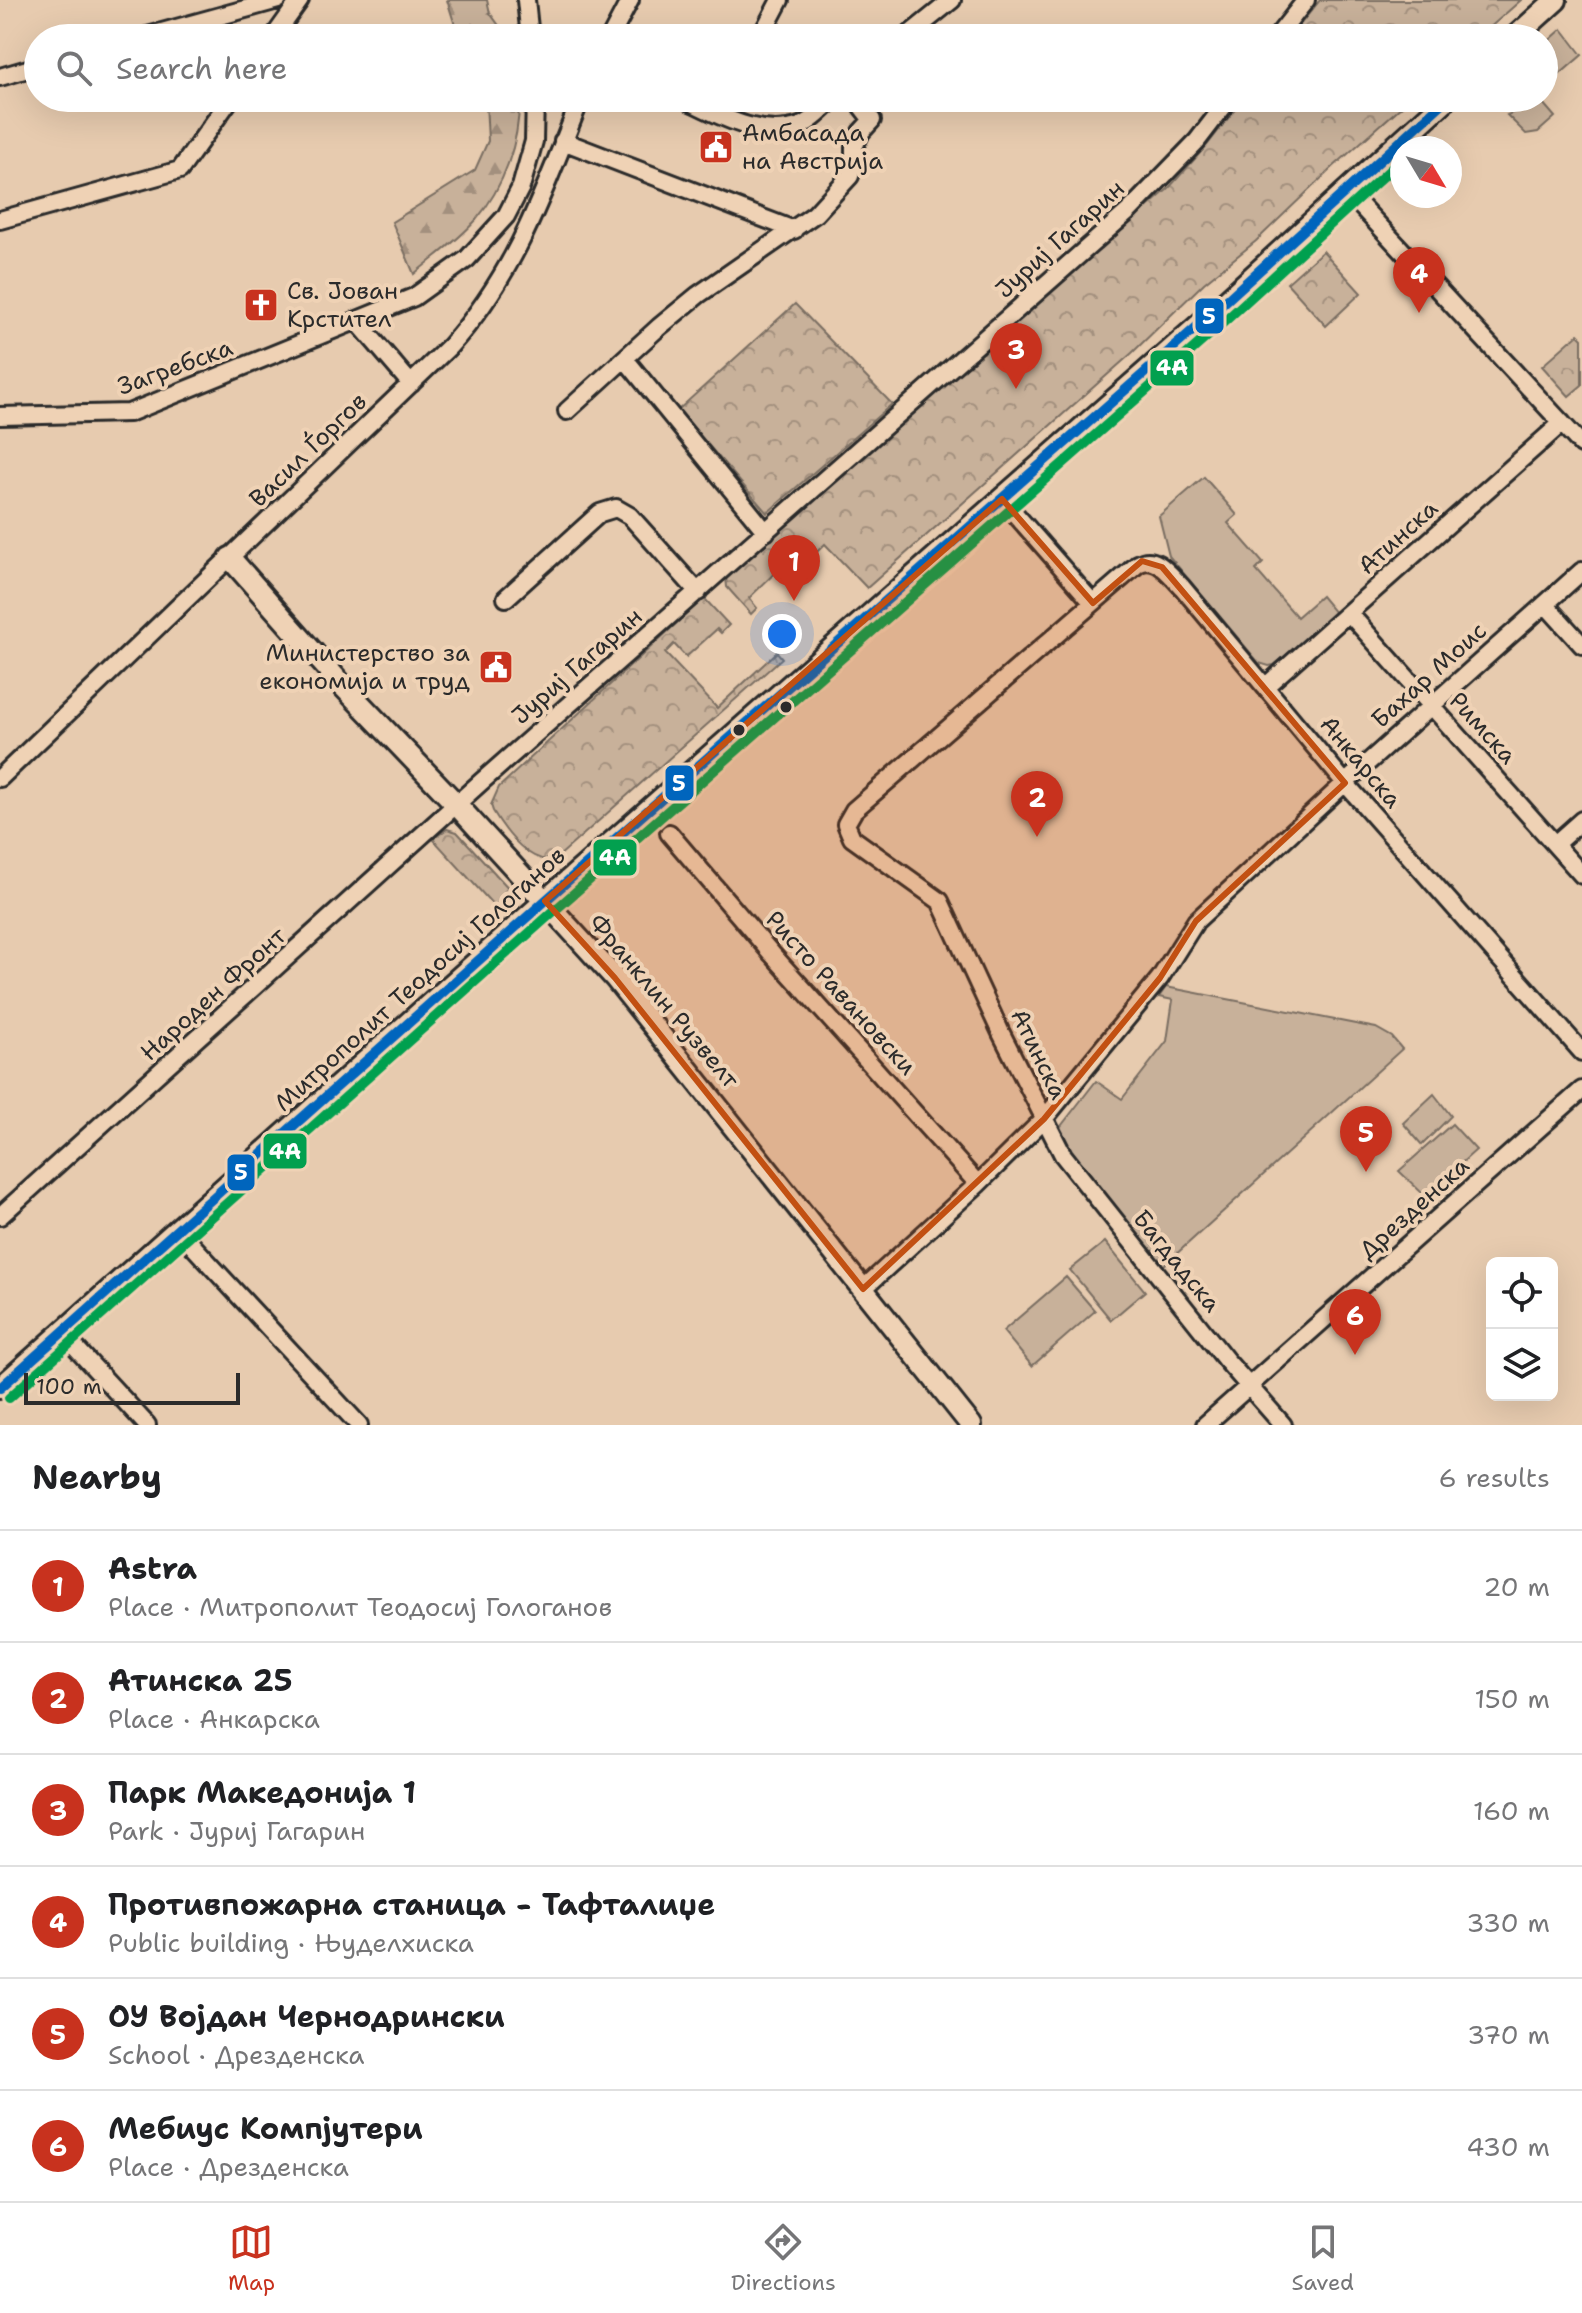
<!DOCTYPE html>
<meta charset="utf-8">
<style>
:root{--surface:#fff;--page:#f2f2f2;--text:#202124;--muted:#757577;--line:#e0e0e0;--accent:#c8321e}
body{margin:0;font-family:"Shantell Sans",sans-serif;background:var(--page);color:var(--text)}
.controls{position:absolute;right:24px;bottom:24px;display:grid;overflow:hidden;border-radius:12px;box-shadow:0 8px 32px #0002}
.controls button{width:72px;height:72px;display:grid;place-items:center;padding:0;border:0;border-bottom:2px solid var(--line);background:var(--surface);color:var(--text);font:40px sans-serif}
.compass{position:absolute;left:1390px;top:136px;width:72px;height:72px;border-radius:50%;background:var(--surface);box-shadow:0 8px 32px #0002;rotate:128deg}
.scale{position:absolute;left:24px;bottom:20px;width:216px;box-sizing:border-box;padding-left:8px;border:4px solid #2b2b2b;border-top:0;font-size:22px;line-height:28px;white-space:nowrap;color:#2b2b2b;-webkit-text-stroke:6px #efd2b5;paint-order:stroke}
.you{position:absolute;left:782px;top:634px;width:28px;height:28px;margin:-20px;border:6px solid #fff;border-radius:50%;background:#1a73e8;box-shadow:0 0 0 12px #1a73e833}
.badge{display:grid;place-items:center;width:52px;height:52px;border-radius:50%;background:var(--accent);color:#fff;font-size:26px;font-weight:700}
.pin{position:absolute;translate:-50% -66px;filter:drop-shadow(0 2px 4px #0008)}
.pin::after{content:'';position:absolute;top:42px;width:28px;height:24px;background:inherit;clip-path:polygon(0 0,100% 0,50% 100%)}
.list{margin:0;padding:0;list-style:none}
h2{display:flex;justify-content:space-between;align-items:center;height:104px;margin:0;padding:0 32px;font-size:34px}
h2 small{font-size:26px;font-weight:400;color:var(--muted)}
.list li{display:grid;grid-template-columns:52px 1fr auto;gap:24px;align-items:center;box-sizing:border-box;height:112px;padding:0 32px;border-top:2px solid var(--line)}
.list b{display:block;font-size:30px;white-space:nowrap}
.list p{margin:0;font-size:26px;white-space:nowrap;color:var(--muted)}
.list em{font-size:26px;font-style:normal;color:var(--muted)}
.icon{flex:none;width:44px;height:44px;fill:none;stroke:currentColor;stroke-width:2;stroke-linecap:round;stroke-linejoin:round}
.map{position:relative;flex:none;width:1582px;height:1425px;overflow:hidden}
.search{position:absolute;background:var(--surface);box-shadow:0 8px 32px #0002;left:24px;right:24px;top:24px;height:88px;display:flex;align-items:center;gap:20px;box-sizing:border-box;padding:0 28px;border-radius:44px;color:var(--muted);font-size:30px}
.sheet{height:776px;background:var(--surface)}
nav{display:flex;justify-content:space-around;align-items:center;box-sizing:border-box;height:112px;border-top:2px solid var(--line);background:var(--surface);font-size:22px;color:var(--muted)}
nav a{display:grid;justify-items:center;gap:4px}
nav .on{color:var(--accent)}
.map>svg:first-child{display:block}
.grass{fill:#c8b19a;stroke:#7a6e62;stroke-width:2}
.forest{fill:url(#forest-firs);stroke:#7a6e62;stroke-width:2}
.park{fill:url(#park-crowns);stroke:#7a6e62;stroke-width:2}
.lines{fill:none;stroke-linecap:round;stroke-linejoin:round}
.minor-casing{stroke:#2b2b2b;stroke-width:22}
.tertiary-casing{stroke:#2b2b2b;stroke-width:26}
.minor{stroke:#efd2b5;stroke-width:16}
.tertiary{stroke:#efd2b5;stroke-width:20}
.bus-1-casing{stroke:#efd2b5;stroke-width:16}
.bus-2-casing{stroke:#efd2b5;stroke-width:16}
.bus-1{stroke:#0065bd;stroke-width:10}
.bus-2{stroke:#02a04f;stroke-width:10}
.marked{fill:#c25012;fill-opacity:0.2;stroke:#c25012;stroke-width:6;stroke-linejoin:round}
.bus-dot{fill:#2b2b2b;stroke:#efd2b5;stroke-width:3}
.labels{text-anchor:middle;dominant-baseline:central;stroke-width:8;stroke-linejoin:round;paint-order:stroke}
.poi-label{font-size:24px;fill:#2b2b2b;stroke:#efd2b5;text-anchor:start}
.street-label{font-size:24px;fill:#2b2b2b;stroke:#efd2b5}
.line-badge{stroke:#efd2b5;stroke-width:3}
.badge-label{font-size:22px;text-anchor:middle;font-weight:bold;fill:#fff}
</style>
<div class="map">
<svg width="1582" height="1425" viewBox="0 0 1582 1425">
<defs>
<pattern id="forest-firs" width="22" height="20" patternUnits="userSpaceOnUse" patternTransform="scale(2)"><rect width="22" height="20" fill="#c8b19a"/><path d="M5 1l3.5 6h-7zM16 11l3.5 6h-7z" fill="#a3907e"/></pattern>
<pattern id="park-crowns" width="20" height="18" patternUnits="userSpaceOnUse" patternTransform="scale(2)"><rect width="20" height="18" fill="#c8b19a"/><path d="M2 6a3 3 0 1 1 6 0M12 15a3 3 0 1 1 6 0" fill="none" stroke="#a3907e"/></pattern>
</defs>
<rect width="100%" height="100%" fill="#e7cbaf"/>
<filter id="ink" filterUnits="userSpaceOnUse"><feTurbulence type="fractalNoise" baseFrequency=".0125" numOctaves="2"/><feDisplacementMap in="SourceGraphic" scale="16" xChannelSelector="R" yChannelSelector="G"/><feConvolveMatrix kernelMatrix="1 2 1 2 8 2 1 2 1" color-interpolation-filters="sRGB"/></filter>
<g filter="url(#ink)">
<!-- grass -->
<path class="grass" d="M1562,29L1582,55L1544,88V45Z
M1535,103H1543L1555,117L1538,132L1526,134L1507,115Z
M1204,477L1237,515L1228,523L1263,563L1256,570L1297,617L1321,596L1336,614L1274,665L1269,666L1259,663L1169,556L1159,516Z
M1166,987L1376,1028L1392,1037L1402,1049L1162,1267L1101,1193L1058,1130L1096,1081L1122,1099L1167,1041L1173,1000L1159,997Z
M1434,1094L1451,1116L1422,1145L1403,1123Z
M1452,1124L1476,1150L1425,1196L1399,1171Z
M1105,1242L1145,1291L1111,1320L1070,1270Z
M1066,1277L1095,1311L1032,1366L1003,1331Z"/>
<!-- forest -->
<path class="forest" d="M447,0H487L490,13L508,38H459Z
M483,98H519C520,141 504,187 476,220C459,240 434,257 414,274L392,222L475,170L488,141L486,102Z"/>
<!-- park -->
<path class="park" d="M1320,0H1521L1478,38H1289Z
M1244,98H1411L1332,168L1256,241L1204,283L1132,353L867,588L825,544L791,577L781,567L749,598L757,608L751,614L727,587L726,577L729,573L1168,189L1208,144Z
M1323,251L1361,293L1326,326L1287,283Z
M795,304L892,404L767,513L678,410Z
M1578,334L1582,338V385L1569,396L1542,366Z
M704,598L729,625L721,633L717,629L686,657L674,644L665,653L717,708L777,652L782,658L558,857C533,870 505,831 493,811L491,805L499,787Z
M447,829L457,832L512,892L495,907L433,839Z"/>
<g class="lines">
<!-- minor casing -->
<g class="minor-casing">
<path id="minor" d="M526,0L530,38
M140,38L278,0
M273,38L300,0
M610,38L630,0
M760,38L780,0
M905,38L952,0
M1276,38L1306,0
M0,77L38,66
M689,101C722,117 762,139 800,126C813,121 825,107 835,98
M563,141L794,230
M1347,191L1582,445
M0,220L180,170L231,98
M357,321L411,384
M625,359L766,532
M567,411L659,327L698,295L815,214L850,176L854,161V147L861,132L872,120L855,98
M0,416L129,413L414,297L467,259L506,216L521,187L534,141L535,98
M1002,499L1093,603
M506,598L600,513L616,508L630,516L698,592
M1545,604L1582,645
M1349,613L1582,875
M1266,686L1562,423
M0,778L450,346C517,272 545,188 581,98
M669,833L772,954L978,1184
M1555,844L1582,820
M0,1216L481,782L1129,211L1197,141L1230,98
M191,1244L359,1425
M863,1289L978,1184L1044,1119L1160,978L1196,921L1345,783L1582,571
M62,1333L147,1425
M1205,1425L1582,1090
M1283,1425L1226,1360L1063,1155L1001,1033L940,901L852,838L846,824L854,810L1138,564C1156,553 1170,575 1182,587L1345,783L1582,1052"/>
</g>
<!-- tertiary casing -->
<g class="tertiary-casing">
<path id="tertiary" d="M1514,38L1556,0
M230,558L342,685L456,804L615,978L971,1425
M0,1388L545,901L1216,310L1448,98"/>
</g>
<!-- minor -->
<use href="#minor" class="minor"/>
<!-- tertiary -->
<use href="#tertiary" class="tertiary"/>
<!-- bus-1 casing -->
<g class="bus-1-casing">
<path id="bus-1" d="M0,1388L545,901L1216,310L1448,98"/>
</g>
<!-- bus-2 casing -->
<g class="bus-2-casing">
<path id="bus-2" d="M9,1398L554,911L1225,321L1402,159"/>
</g>
<!-- bus-1 -->
<use href="#bus-1" class="bus-1"/>
<!-- bus-2 -->
<use href="#bus-2" class="bus-2"/>
</g>
</g>
<!-- marked area -->
<path class="marked" d="M1002,499L1093,603L1142,561L1162,567L1345,783L1196,921L1160,978L1044,1119L863,1289L615,978L545,901Z"/>
<!-- icons -->
<defs>
<g id="civic-square" transform="scale(1.8)"><rect x="-9" y="-9" width="18" height="18" rx="4" fill="#c8321e" stroke="#efd2b5"/><path d="M-.6-6.5H3V-4.5H.6V-3L4-1V1h2V6H-6V1h2V-1L-.6-3ZM-1.2 2.5V6h2.4V2.5Z" fill="#fff"/></g>
<g id="church-square" transform="scale(1.8)"><rect x="-9" y="-9" width="18" height="18" rx="4" fill="#c8321e" stroke="#efd2b5"/><path d="M-1.2-6h2.4v3.5h3.3v2.4h-3.3V6h-2.4V-.1h-3.3v-2.4h3.3Z" fill="#fff"/></g>
</defs>
<g fill-rule="evenodd">
<use href="#civic-square" x="716" y="147"/>
<use href="#church-square" x="261" y="305"/>
<use href="#civic-square" x="496" y="667"/>
</g>
<!-- markers -->
<g class="bus-dot">
<circle cx="786" cy="707" r="7"/>
<circle cx="739" cy="730" r="7"/>
</g>
<g class="labels">
<!-- poi labels -->
<g class="poi-label">
<text x="742" y="133">Амбасада<tspan x="742" dy="28">на Австрија</tspan></text>
<text x="287" y="291">Св. Јован<tspan x="287" dy="28">Крстител</tspan></text>
<text x="470" y="653" text-anchor="end">Министерство за<tspan x="470" dy="28">економија и труд</tspan></text>
</g>
<!-- street labels -->
<g class="street-label">
<text transform="translate(1060 239) rotate(-42)">Јуриј Гагарин</text>
<text transform="translate(175 367) rotate(-20)">Загребска</text>
<text transform="translate(308 450) rotate(-44)">Васил Ѓоргов</text>
<text transform="translate(1398 537) rotate(-42)">Атинска</text>
<text transform="translate(577 666) rotate(-41)">Јуриј Гагарин</text>
<text transform="translate(1429 675) rotate(-42)">Бахар Моис</text>
<text transform="translate(1483 728) rotate(48)">Римска</text>
<text transform="translate(1361 762) rotate(50)">Анкарска</text>
<text transform="translate(420 979) rotate(-42)">Митрополит Теодосиј Гологанов</text>
<text transform="translate(841 993) rotate(48)">Ристо Равановски</text>
<text transform="translate(213 994) rotate(-42)">Народен Фронт</text>
<text transform="translate(664 1001) rotate(50)">Франклин Рузвелт</text>
<text transform="translate(1039 1054) rotate(64)">Атинска</text>
<text transform="translate(1414 1208) rotate(-42)">Дрезденска</text>
<text transform="translate(1177 1261) rotate(51)">Багдадска</text>
</g>
</g>
<g class="line-badge">
<rect x="1194" y="297" width="31" height="38" rx="8" fill="#0065bd"/>
<rect x="1149" y="349" width="46" height="38" rx="8" fill="#02a04f"/>
<rect x="664" y="764" width="31" height="38" rx="8" fill="#0065bd"/>
<rect x="592" y="838" width="46" height="39" rx="8" fill="#02a04f"/>
<rect x="262" y="1132" width="46" height="38" rx="8" fill="#02a04f"/>
<rect x="226" y="1153" width="30" height="39" rx="8" fill="#0065bd"/>
</g>
<g class="badge-label">
<text x="1209" y="324">5</text>
<text x="1172" y="375">4A</text>
<text x="679" y="791">5</text>
<text x="615" y="865">4A</text>
<text x="285" y="1159">4A</text>
<text x="241" y="1180">5</text>
</g>
</svg>
<div class="controls">
<button><svg class="icon" aria-label="locate" viewBox="0 0 24 24"><circle cx="12" cy="12" r="6"/><path d="M12 2v4M12 18v4M2 12h4M18 12h4"/></svg></button>
<button><svg class="icon" aria-label="layers" viewBox="0 0 24 24"><path d="M12 4l9 5-9 5-9-5zM3 14l9 5 9-5"/></svg></button>
</div>
<svg class="compass" viewBox="-18 -18 36 36"><path d="M0-13l5 13h-10z" fill="#e53935"/><path d="M0 13l5-13h-10z" fill="#757577"/></svg>
<div class="scale">100 m</div>
<div class="you"></div>
<div class="pin badge" style="left:794px;top:601px">1</div>
<div class="pin badge" style="left:1037px;top:837px">2</div>
<div class="pin badge" style="left:1016px;top:389px">3</div>
<div class="pin badge" style="left:1419px;top:313px">4</div>
<div class="pin badge" style="left:1366px;top:1172px">5</div>
<div class="pin badge" style="left:1355px;top:1355px">6</div>
<div class="search"><svg class="icon" aria-label="search" viewBox="0 0 24 24"><circle cx="10" cy="10" r="6"/><path d="M15 15l6 6"/></svg>Search here</div>
</div>
<section class="sheet">
<h2>Nearby<small>6 results</small></h2>
<ul class="list">
<li><span class="badge">1</span><div><b>Astra</b><p>Place · Митрополит Теодосиј Гологанов</p></div><em>20 m</em></li>
<li><span class="badge">2</span><div><b>Атинска 25</b><p>Place · Анкарска</p></div><em>150 m</em></li>
<li><span class="badge">3</span><div><b>Парк Македонија 1</b><p>Park · Јуриј Гагарин</p></div><em>160 m</em></li>
<li><span class="badge">4</span><div><b>Противпожарна станица - Тафталиџе</b><p>Public building · Њуделхиска</p></div><em>330 m</em></li>
<li><span class="badge">5</span><div><b>ОУ Војдан Чернодрински</b><p>School · Дрезденска</p></div><em>370 m</em></li>
<li><span class="badge">6</span><div><b>Мебиус Компјутери</b><p>Place · Дрезденска</p></div><em>430 m</em></li>
</ul>
</section>
<nav>
<a class="on"><svg class="icon" aria-label="map" viewBox="0 0 24 24"><path d="M3 6l6-2 6 2 6-2v14l-6 2-6-2-6 2zM9 4v14M15 6v14"/></svg>Map</a>
<a><svg class="icon" aria-label="directions" viewBox="0 0 24 24"><path d="M12 3l9 9-9 9-9-9zM9 14v-3h6M13 9l2 2-2 2"/></svg>Directions</a>
<a><svg class="icon" aria-label="saved" viewBox="0 0 24 24"><path d="M7 4h10v16l-5-4-5 4z"/></svg>Saved</a>
</nav>
